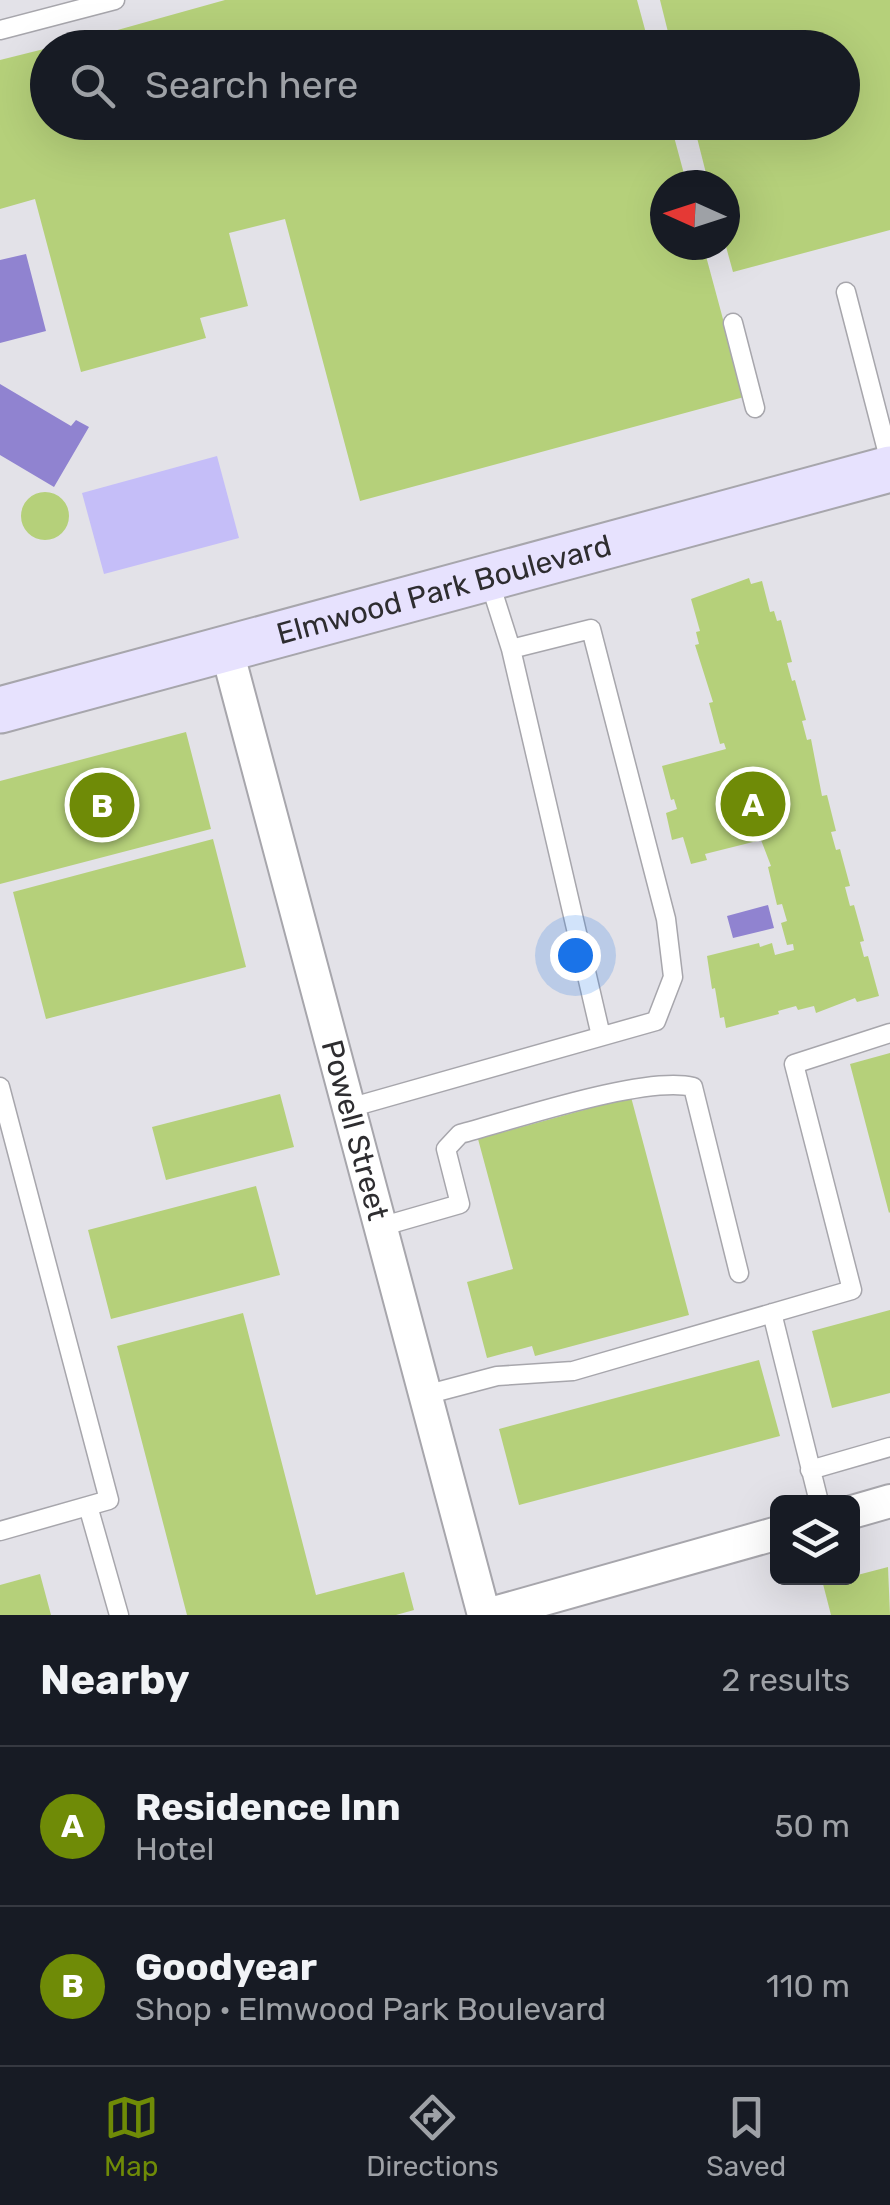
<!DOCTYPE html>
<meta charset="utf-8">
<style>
:root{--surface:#171b24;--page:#20242c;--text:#f1f3f6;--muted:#9ea1a6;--line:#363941;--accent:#6f8b07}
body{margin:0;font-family:Rubik,sans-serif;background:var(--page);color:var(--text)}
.controls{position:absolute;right:30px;bottom:30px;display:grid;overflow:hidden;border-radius:15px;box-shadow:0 10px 40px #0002}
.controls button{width:90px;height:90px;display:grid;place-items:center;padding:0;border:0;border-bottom:2px solid var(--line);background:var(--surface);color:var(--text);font:50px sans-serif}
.compass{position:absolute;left:650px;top:170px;width:90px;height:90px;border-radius:50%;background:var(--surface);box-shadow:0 10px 40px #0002;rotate:273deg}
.you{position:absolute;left:575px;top:955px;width:35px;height:35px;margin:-25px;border:8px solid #fff;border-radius:50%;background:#1a73e8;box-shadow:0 0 0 15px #1a73e833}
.badge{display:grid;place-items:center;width:65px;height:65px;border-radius:50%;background:var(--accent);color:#fff;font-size:32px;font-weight:700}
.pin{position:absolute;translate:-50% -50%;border:5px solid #fff;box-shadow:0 2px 10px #0006}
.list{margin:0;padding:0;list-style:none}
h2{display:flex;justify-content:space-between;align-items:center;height:130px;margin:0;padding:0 40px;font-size:42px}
h2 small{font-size:32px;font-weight:400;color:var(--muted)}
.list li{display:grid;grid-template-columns:65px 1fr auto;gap:30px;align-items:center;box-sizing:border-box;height:160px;padding:0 40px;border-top:2px solid var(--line)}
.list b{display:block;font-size:38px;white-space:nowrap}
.list p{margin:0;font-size:32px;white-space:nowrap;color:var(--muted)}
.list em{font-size:32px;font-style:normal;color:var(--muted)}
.icon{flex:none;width:55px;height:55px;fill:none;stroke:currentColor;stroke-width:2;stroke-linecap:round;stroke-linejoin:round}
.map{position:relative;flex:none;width:890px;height:1615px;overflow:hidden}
.search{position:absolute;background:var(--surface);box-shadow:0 10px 40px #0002;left:30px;right:30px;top:30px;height:110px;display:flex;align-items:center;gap:25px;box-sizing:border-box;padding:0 35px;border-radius:55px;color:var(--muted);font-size:38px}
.sheet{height:450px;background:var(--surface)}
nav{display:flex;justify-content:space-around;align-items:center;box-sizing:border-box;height:140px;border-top:2px solid var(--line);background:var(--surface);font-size:28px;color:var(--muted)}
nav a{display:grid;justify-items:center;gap:5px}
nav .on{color:var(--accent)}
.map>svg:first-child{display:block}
.green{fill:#c5bef8}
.water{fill:#9083d0}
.building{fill:#b5d07a}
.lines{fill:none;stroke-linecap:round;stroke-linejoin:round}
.lane-casing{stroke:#a7a6ac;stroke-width:21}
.street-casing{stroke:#a7a6ac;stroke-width:36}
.secondary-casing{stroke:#a7a6ac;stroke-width:49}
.lane{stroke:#fff;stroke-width:18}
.street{stroke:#fff;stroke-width:32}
.secondary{stroke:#e7e2fe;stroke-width:45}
.labels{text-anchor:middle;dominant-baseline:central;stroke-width:8;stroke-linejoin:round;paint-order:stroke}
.street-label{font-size:30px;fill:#2e2d30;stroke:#e3e2e8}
</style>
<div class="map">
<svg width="890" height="1615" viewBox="0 0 890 1615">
<rect width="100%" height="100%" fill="#e3e2e8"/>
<!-- green -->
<path class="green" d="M217,456L239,538L104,574L82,493Z"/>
<!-- water -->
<path class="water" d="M26,254L46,331L0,343V260Z
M0,384L71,426L76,420L89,427L54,487L0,455Z
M768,905L774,928L733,938L727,916Z"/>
<!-- building -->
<path class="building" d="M225,0H637L650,48H53Z
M660,0H890V230L733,272L725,243V185H709L693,122H842V48H672Z
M48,48V122H670L687,185H665V245H703L744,397L360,501L285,219L229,233L248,306L200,318L206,338L81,372L35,199L0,209V60Z
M21 516a24 24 0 1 1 48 0a24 24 0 1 1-48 0Z
M749,578L751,584L762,581L770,612L774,611L777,621L781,620L792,662L787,663L792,681L795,680L806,720L802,721L807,740L811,739L822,796L827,795L836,831L831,832L836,850L840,849L850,886L845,887L850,906L854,905L864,941L860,942L864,957L868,956L879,996L857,1002L855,998L816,1013L814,1006L798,1010L796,1006L778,1011L779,1014L726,1028L724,1017L720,1018L715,988L712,989L707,956L759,943L760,947L772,943L775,955L794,950L793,944L787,945L781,923L787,921L782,904L777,905L768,867L771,866L761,840L705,854L707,860L691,864L683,837L672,840L666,813L677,809L674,799L671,800L662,766L726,749L724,743L720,744L709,703L713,702L695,645L699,644L696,632L700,631L691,599Z
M186,732L211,829L0,884V781Z
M213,839L246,967L46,1019L13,892Z
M890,1053V1212L889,1213L850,1064Z
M280,1094L294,1147L166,1180L152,1127Z
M631,1097L689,1315L535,1356L532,1346L487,1358L467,1282L513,1269L478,1139Z
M256,1186L280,1275L111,1319L88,1230Z
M890,1310V1393L832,1408L812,1331Z
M243,1313L316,1595L404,1572L414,1610L396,1615H187L117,1346Z
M759,1360L780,1436L519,1505L499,1429Z
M888,1567L890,1615H831L823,1584Z
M40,1574L51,1615H0V1585Z"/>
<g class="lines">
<!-- lane casing -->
<g class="lane-casing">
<path id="lane" d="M0,30L115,0
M846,292L890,462
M733,323L755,408
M511,649L601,1036
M0,1087L109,1500L0,1531
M349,1108L656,1021L673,977L666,919L591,629L511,649L489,580
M380,1227L460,1204L446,1149L460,1134C513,1120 645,1075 693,1087L739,1273
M772,1313L819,1502
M425,1395L497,1376L573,1371L852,1290L794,1064L890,1033
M810,1470L890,1447
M88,1506L119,1615"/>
</g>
<!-- street casing -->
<g class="street-casing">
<g id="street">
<path id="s1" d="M226,647L484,1615"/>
<path d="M852,1512L890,1501"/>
<path d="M487,1615L778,1533"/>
</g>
</g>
<!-- secondary casing -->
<g class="secondary-casing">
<g id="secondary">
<path id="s2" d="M0,710L890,469"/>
</g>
</g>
<!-- lane -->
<use href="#lane" class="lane"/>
<!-- street -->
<use href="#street" class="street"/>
<!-- secondary -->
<use href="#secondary" class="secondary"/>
</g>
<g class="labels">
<!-- street labels -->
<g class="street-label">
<text stroke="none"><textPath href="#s2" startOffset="460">Elmwood Park Boulevard</textPath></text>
<text stroke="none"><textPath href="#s1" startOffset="500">Powell Street</textPath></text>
</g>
</g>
</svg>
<div class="controls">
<button><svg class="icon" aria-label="layers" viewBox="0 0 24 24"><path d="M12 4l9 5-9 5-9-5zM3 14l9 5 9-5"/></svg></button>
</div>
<svg class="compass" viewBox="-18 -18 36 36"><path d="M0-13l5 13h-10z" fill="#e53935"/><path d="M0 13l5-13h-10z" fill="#9ea1a6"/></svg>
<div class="you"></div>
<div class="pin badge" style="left:753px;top:804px">A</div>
<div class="pin badge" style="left:102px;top:805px">B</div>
<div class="search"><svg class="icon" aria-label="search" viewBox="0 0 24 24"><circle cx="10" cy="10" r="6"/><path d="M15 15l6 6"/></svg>Search here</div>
</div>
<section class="sheet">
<h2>Nearby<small>2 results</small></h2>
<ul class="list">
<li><span class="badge">A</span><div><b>Residence Inn</b><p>Hotel</p></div><em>50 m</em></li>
<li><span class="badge">B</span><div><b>Goodyear</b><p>Shop · Elmwood Park Boulevard</p></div><em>110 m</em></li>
</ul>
</section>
<nav>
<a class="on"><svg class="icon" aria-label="map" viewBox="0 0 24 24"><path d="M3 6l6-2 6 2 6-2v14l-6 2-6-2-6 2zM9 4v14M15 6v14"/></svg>Map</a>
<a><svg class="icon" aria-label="directions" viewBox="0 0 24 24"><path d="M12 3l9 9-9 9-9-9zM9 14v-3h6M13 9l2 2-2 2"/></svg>Directions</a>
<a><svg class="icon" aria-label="saved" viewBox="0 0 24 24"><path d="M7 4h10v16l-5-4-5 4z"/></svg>Saved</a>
</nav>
